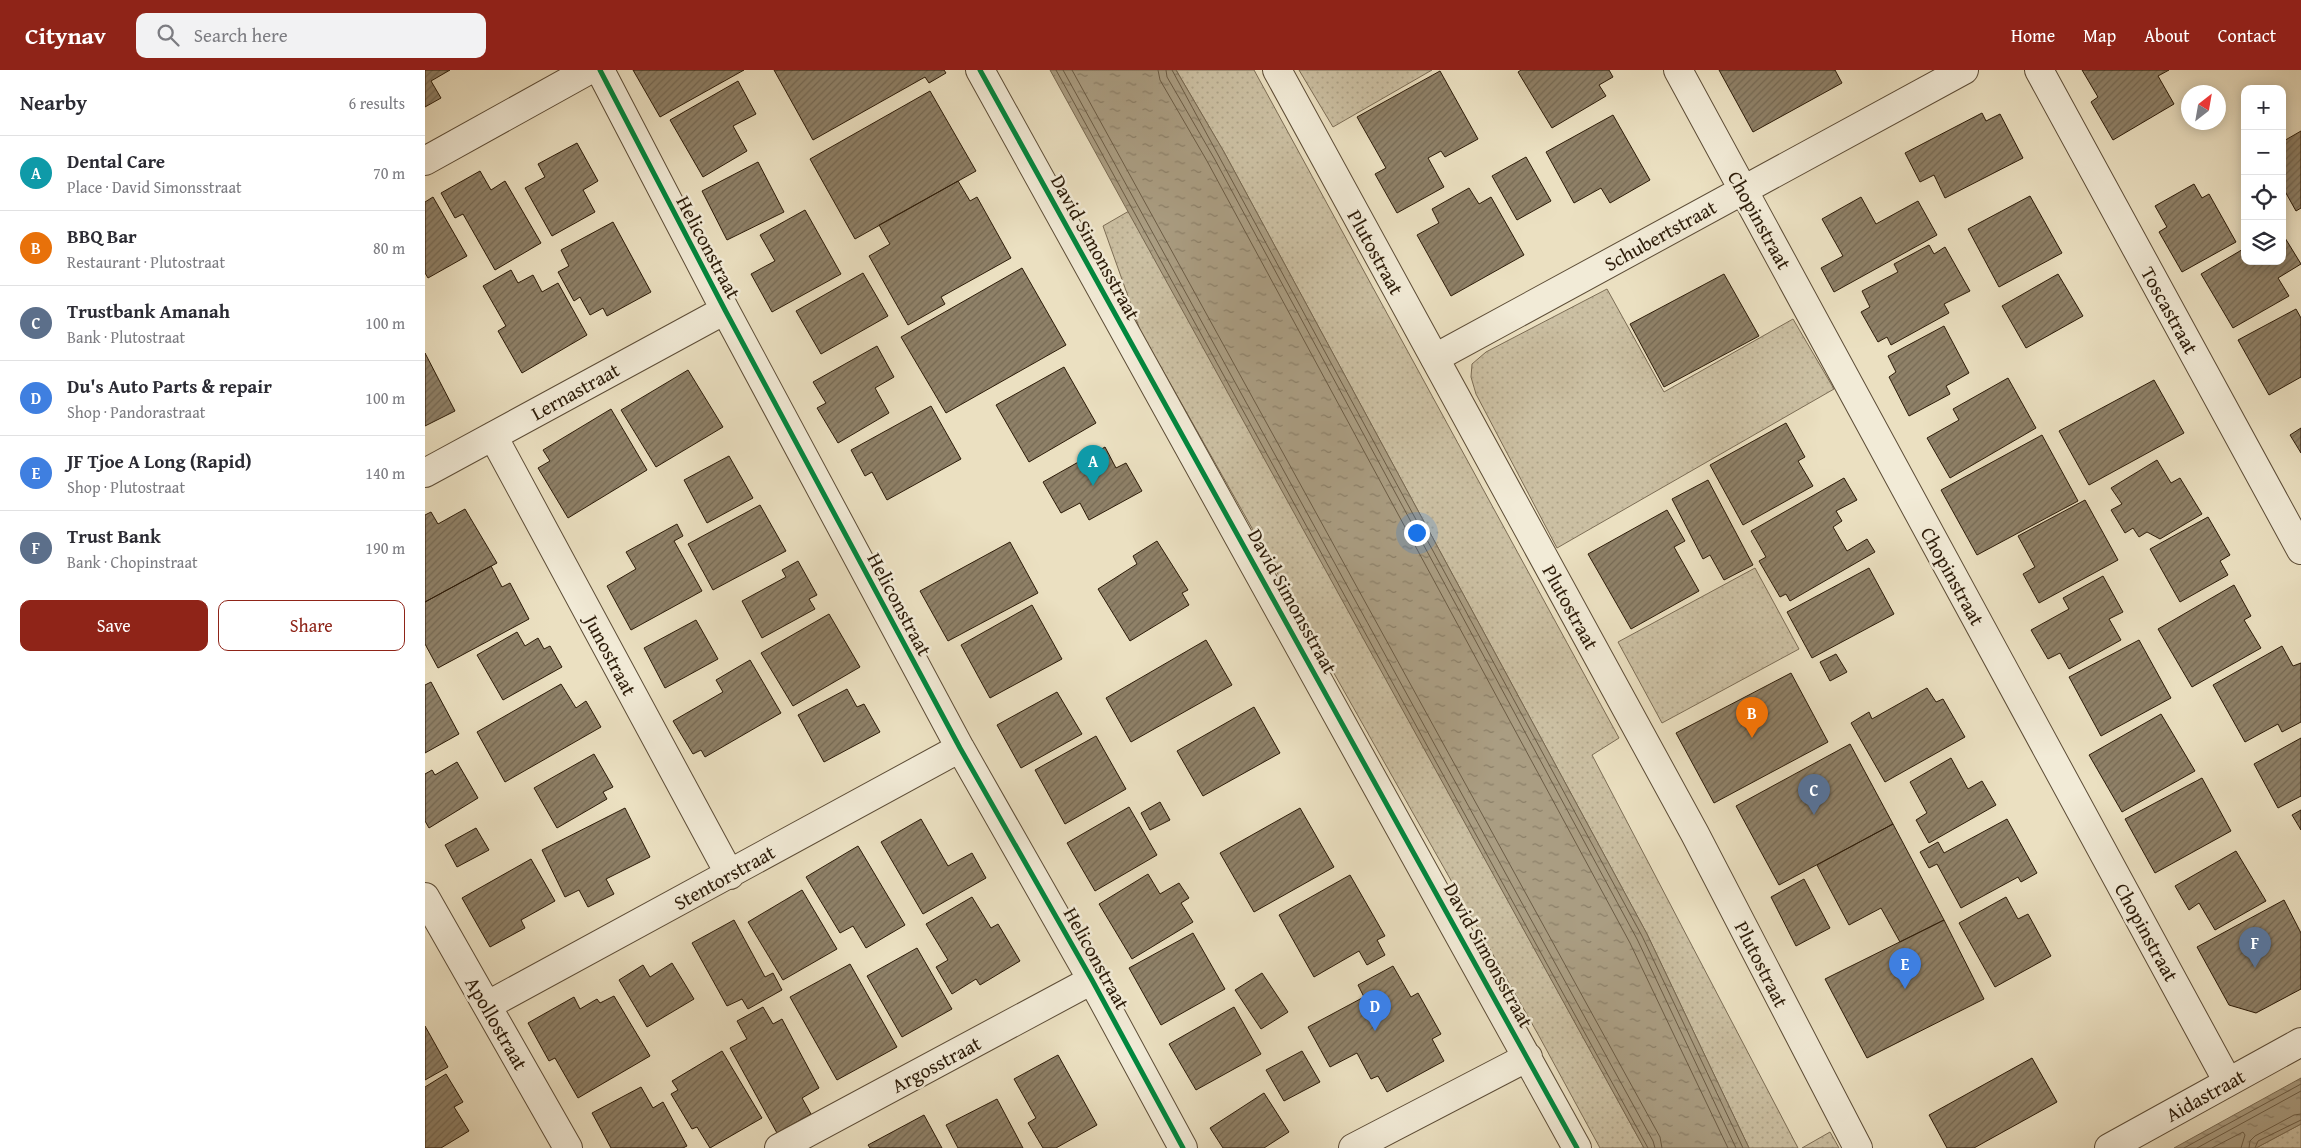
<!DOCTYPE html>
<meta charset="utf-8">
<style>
:root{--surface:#fff;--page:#f2f2f3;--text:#2b2b33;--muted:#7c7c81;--line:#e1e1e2;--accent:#8f2418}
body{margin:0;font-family:"Gentium Book Plus",serif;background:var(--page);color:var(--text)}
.controls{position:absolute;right:15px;top:15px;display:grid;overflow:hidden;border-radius:10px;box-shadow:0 2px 12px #0003}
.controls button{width:45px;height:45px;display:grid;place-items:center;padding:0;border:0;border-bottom:1px solid var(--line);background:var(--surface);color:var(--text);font:25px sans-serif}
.compass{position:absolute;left:1756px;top:15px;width:45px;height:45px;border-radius:50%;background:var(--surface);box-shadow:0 2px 12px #0003;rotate:31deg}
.you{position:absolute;left:991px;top:462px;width:18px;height:18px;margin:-12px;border:4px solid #fff;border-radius:50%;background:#1a73e8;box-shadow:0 0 0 8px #1a73e833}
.badge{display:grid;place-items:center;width:32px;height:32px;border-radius:50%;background:var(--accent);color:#fff;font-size:16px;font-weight:700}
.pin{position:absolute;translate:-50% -41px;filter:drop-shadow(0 1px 2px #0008)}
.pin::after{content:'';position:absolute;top:26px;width:18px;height:15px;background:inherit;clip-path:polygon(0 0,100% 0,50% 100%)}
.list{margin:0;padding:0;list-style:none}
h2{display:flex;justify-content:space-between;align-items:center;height:65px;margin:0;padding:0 20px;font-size:21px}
h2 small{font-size:16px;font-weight:400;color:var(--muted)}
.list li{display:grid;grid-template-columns:32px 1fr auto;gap:15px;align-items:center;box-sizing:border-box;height:75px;padding:0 20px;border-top:1px solid var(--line)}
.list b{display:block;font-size:19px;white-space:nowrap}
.list p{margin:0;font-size:16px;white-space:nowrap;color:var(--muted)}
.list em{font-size:16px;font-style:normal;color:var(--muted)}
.actions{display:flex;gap:10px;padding:15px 20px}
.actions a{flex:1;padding:11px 0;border:1px solid var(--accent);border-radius:10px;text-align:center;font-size:18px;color:var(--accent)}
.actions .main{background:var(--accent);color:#fff}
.icon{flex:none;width:28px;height:28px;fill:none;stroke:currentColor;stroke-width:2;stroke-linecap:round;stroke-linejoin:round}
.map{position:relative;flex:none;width:1876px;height:1078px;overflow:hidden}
header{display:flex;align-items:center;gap:30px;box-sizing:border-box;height:70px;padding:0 25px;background:var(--accent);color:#fff}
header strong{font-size:24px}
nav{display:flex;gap:28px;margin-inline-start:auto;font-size:18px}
.search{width:350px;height:45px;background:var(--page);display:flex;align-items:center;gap:12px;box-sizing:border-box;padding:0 18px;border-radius:10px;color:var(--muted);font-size:19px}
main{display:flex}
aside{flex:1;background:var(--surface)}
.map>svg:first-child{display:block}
.grass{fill:url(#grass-dots);stroke:#7c6d55}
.water{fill:url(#water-ripples);stroke:#786951}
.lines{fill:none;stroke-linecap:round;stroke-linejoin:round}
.shore{stroke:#6b5c45;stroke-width:1}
.building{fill:url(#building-hatch);stroke:#2c1b08}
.minor-casing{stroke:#5c4c36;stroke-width:30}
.tertiary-casing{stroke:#5c4c36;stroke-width:30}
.minor{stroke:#f2ebd7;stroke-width:28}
.tertiary{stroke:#f2ebd7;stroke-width:28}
.cycleway-casing{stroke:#f2ebd7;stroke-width:8}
.cycleway{stroke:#00873e;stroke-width:5}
.labels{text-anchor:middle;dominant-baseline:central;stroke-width:5;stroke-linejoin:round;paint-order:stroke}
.street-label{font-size:20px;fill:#2c1b08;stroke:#f2ebd7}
</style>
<header>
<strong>Citynav</strong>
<div class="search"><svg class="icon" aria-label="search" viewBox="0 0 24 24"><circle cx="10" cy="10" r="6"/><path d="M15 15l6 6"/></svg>Search here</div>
<nav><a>Home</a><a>Map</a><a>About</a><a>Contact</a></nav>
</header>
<main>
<aside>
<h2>Nearby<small>6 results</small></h2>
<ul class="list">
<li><span class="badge" style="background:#0f9aa8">A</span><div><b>Dental Care</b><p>Place · David Simonsstraat</p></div><em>70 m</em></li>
<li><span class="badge" style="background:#e8710a">B</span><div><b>BBQ Bar</b><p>Restaurant · Plutostraat</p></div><em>80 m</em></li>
<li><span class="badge" style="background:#5c6f8a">C</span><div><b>Trustbank Amanah</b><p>Bank · Plutostraat</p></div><em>100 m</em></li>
<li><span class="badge" style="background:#3f7fe0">D</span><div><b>Du's Auto Parts &amp; repair</b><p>Shop · Pandorastraat</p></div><em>100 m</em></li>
<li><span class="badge" style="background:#3f7fe0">E</span><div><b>JF Tjoe A Long (Rapid)</b><p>Shop · Plutostraat</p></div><em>140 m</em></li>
<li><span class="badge" style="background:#5c6f8a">F</span><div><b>Trust Bank</b><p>Bank · Chopinstraat</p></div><em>190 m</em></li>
</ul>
<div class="actions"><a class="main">Save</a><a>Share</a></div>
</aside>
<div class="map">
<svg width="1876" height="1078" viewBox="0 0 1876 1078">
<defs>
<pattern id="grass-dots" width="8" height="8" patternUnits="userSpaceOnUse" patternTransform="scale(1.25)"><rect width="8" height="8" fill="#cbbfa2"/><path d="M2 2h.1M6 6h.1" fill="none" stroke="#aea48a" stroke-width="1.8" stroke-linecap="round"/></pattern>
<pattern id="water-ripples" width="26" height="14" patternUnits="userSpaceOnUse" patternTransform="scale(1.25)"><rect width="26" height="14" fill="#aa9d82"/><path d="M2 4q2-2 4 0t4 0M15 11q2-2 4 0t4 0" fill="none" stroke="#8b7f68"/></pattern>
<pattern id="building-hatch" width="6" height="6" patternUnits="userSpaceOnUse" patternTransform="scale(1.25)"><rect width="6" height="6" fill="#8f8168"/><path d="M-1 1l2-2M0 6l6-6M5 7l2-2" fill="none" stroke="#756954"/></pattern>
</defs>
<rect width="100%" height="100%" fill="#ebe0c1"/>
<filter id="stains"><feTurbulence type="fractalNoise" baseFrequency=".004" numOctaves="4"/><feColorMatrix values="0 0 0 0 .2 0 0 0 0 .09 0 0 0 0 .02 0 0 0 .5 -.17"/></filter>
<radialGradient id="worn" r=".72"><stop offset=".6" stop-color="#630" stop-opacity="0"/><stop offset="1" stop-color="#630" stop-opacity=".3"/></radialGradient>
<!-- grass -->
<path class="grass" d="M751,0H829L1194,668L1167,685L1373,1078H1324L1222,864L799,82Z
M874,0H1007L908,57Z
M704,141L1219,1078H1175L1114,966L715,260L678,156Z
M1182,219L1239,322L1368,249L1409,319L1132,478L1051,324L1046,307L1047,294L1061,282Z
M1330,498L1374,579L1237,653L1193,572Z
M1876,1054V1078H1831Z
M1405,1062L1414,1078H1377Z"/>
<!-- water -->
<path class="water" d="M625,0H751L799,82L1222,864L1324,1078H1219Z
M1876,1008V1054L1831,1078H1749Z"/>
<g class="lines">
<!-- shore -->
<path class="shore" d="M631,0L1223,1078
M638,0L1228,1071L1230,1078
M647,0L1235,1067L1237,1078
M733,0L735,10L782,91L1205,873L1303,1078
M741,0L742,7L789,88L1212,869L1311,1078
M747,0L1217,866L1318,1078
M1759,1078L1876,1014
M1772,1078L1876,1021
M1787,1078L1818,1062L1820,1065L1816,1078
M1824,1078L1825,1071L1830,1066L1869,1045L1876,1044
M1830,1078L1833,1071L1876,1050"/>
</g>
<!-- building -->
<path class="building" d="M0,0H25L6,11L16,28L0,37Z
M208,0H319L235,47Z
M349,0H519L521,3L504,13L500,7L388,70Z
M1096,0H1184L1188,7L1174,15L1181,26L1127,58L1093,2Z
M1294,0H1410L1417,13L1328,62Z
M1657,0H1744L1733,6L1749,34L1688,70L1666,32L1673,27Z
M1015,1L1053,69L1020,87L1016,81L1003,88L1019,117L972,143L950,104L961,98L932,47Z
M313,11L331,44L308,56L322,81L278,107L245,50Z
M505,21L551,101L430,169L385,89Z
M1557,43L1561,51L1575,44L1598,88L1520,128L1509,105L1495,112L1480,83Z
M1188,45L1225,110L1185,133L1176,118L1149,133L1121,82Z
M1876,61V138L1871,141L1857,116V72Z
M152,73L173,111L158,120L170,142L127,166L100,118L120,107L113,94Z
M1101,87L1126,131L1092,150L1067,106Z
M333,92L359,142L302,170L277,121Z
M55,101L66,120L80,111L116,173L70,200L38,144L30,148L16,123Z
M533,111L545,131L552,127L586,188L516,227L520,234L483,255L444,186L465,174L454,155Z
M1769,114L1777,128L1784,124L1811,172L1757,202L1734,162L1742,157L1730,136Z
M1044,118L1054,134L1066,127L1099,185L1026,226L992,165L1014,153L1007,139Z
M1605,126L1637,183L1574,217L1543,159Z
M8,127L42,186L3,208L0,203V132Z
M1436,127L1451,154L1493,131L1512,165L1409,222L1396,198L1418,186L1397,149Z
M380,140L416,204L347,242L326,204L350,191L335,165Z
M188,152L226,222L182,246L178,238L165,245L155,227L149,231L133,202L144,196L136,180Z
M1857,163L1876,194L1853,208L1864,226L1808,258L1776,204L1820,178V191H1857Z
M1504,175L1509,184L1520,177L1545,221L1519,234L1524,243L1466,275L1462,267L1453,272L1436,242L1445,237L1437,221L1473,202L1469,194Z
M597,198L641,275L521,343L476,267Z
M86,200L93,213L108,205L117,222L133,213L162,265L97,303L73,261L81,256L58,216Z
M438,203L463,246L396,284L371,241Z
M1299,204L1334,266L1239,317L1205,254Z
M1633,204L1658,246L1601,278L1577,236Z
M1871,239L1876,248V307L1844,325L1813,270Z
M1519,256L1544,303L1521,316L1525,324L1484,346L1464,307L1471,302L1463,286Z
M452,276L469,307L450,318L464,343L413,373L392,338L401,333L388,312Z
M0,283L30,341L0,356Z
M639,297L671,353L604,392L571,335Z
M263,300L298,357L231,397L196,340Z
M1583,308L1611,358L1525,408L1502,368L1534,350L1528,339Z
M1729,310L1759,363L1664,415L1634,361Z
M506,336L536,389L462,430L447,402L440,406L426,380Z
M186,339L222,400L143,448L113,398L125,391L118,380Z
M1361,353L1380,387L1373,391L1388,416L1318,455L1285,395Z
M1876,358V383L1865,365Z
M1617,365L1653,431L1552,485L1516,420Z
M680,377L691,398L701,393L717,421L664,450L655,433L636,443L618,412Z
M304,386L328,428L282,453L259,410Z
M1732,390L1746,413L1755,408L1777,444L1735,469L1722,462L1714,467L1708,458L1700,463L1686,440L1697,434L1686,418Z
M1419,408L1432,430L1411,441L1417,451L1408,457L1422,481L1442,469L1450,482L1365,531L1361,524L1355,527L1334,491L1341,487L1326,461Z
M1283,410L1328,495L1299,510L1285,485L1278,489L1247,429Z
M1660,430L1693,490L1614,533L1598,504L1610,497L1593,466Z
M335,435L361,481L288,520L263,474Z
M40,439L72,493L0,532V445L6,442L13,454Z
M1242,440L1260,471L1249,477L1274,521L1206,559L1163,484Z
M1783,447L1805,485L1795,491L1803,505L1755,532L1725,479Z
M252,454L258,466L249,471L277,521L206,560L182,516L211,499L201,482Z
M732,471L763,520L757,523L764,535L705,571L673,519L712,494L708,486Z
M585,472L613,523L523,571L495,521Z
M373,491L392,525L384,529L390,539L337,568L317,531L361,507L357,500Z
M66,496L77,517L85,513L104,549L13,598L0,574V532Z
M1444,498L1469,544L1387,588L1362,542Z
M1678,506L1698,542L1684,549L1696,570L1644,599L1635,583L1623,589L1606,560L1644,539L1638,528Z
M1809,515L1826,546L1819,550L1836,578L1767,617L1733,559Z
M607,535L637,589L565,628L536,575Z
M404,544L435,597L368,636L336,583Z
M271,550L293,589L240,618L219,578Z
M92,562L100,576L113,568L119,579L125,576L137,597L78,630L52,585Z
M781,570L807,615L706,672L681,628Z
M1714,570L1746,628L1676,666L1644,607Z
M1857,576L1868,596L1876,593V652L1857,662L1853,654L1820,672L1788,615Z
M1411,584L1422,602L1405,611L1395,592Z
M325,590L356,643L280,687L276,680L268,684L248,651L298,622L291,610Z
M1366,603L1403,672L1289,733L1251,663Z
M6,612L34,664L0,683V615Z
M136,614L151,638L161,631L176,657L80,712L52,662Z
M1502,618L1511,632L1518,629L1540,667L1460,712L1426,653L1444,642L1447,649Z
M422,619L432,637L439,634L455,662L399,692L373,645Z
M632,622L657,664L596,698L572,655Z
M829,637L855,683L778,726L752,681Z
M1736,644L1770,701L1697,742L1664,685Z
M671,666L701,719L640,754L610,700Z
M1876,668V726L1853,738L1829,694Z
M1425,674L1468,754L1354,815L1311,736Z
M169,684L188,717L178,722L182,729L132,758L109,718Z
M1526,688L1543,719L1557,711L1571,735L1504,773L1491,750L1502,743L1485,712Z
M32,692L53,728L4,758L0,751V704L7,700L10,705Z
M1777,708L1806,761L1730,803L1700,749Z
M735,732L745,750L725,760L716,743Z
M704,737L732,785L670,821L642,773Z
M200,738L225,787L181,809L189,824L163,837L154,820L140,827L117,780Z
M875,738L909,797L829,842L795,783Z
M1876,740V760L1867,745Z
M496,749L523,796L547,783L561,808L498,844L456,772Z
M1582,749L1612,803L1596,812L1593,807L1536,838L1512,794L1504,798L1495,782L1513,772L1519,783Z
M1468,754L1519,850L1475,872L1456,838L1424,855L1392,795Z
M51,758L64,780L32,797L20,775Z
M433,776L480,855L441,878L428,856L415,863L381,807Z
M1811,781L1841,831L1790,860L1774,833L1764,840L1750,816Z
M106,789L130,831L96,850L100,858L65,877L37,828Z
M723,804L735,824L754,813L764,828L756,833L768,852L707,889L674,834Z
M925,805L960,866L952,870L960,885L942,895L934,881L889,907L854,845Z
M1379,809L1405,858L1371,876L1346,827Z
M377,820L412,879L358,910L323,852Z
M547,827L566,858L573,854L595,891L555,915L551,909L527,924L511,897L523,890L501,854Z
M1581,827L1593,849L1603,844L1626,886L1570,917L1534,853Z
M1859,830L1876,863V919L1831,943L1804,935L1772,877Z
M309,850L340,907L348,903L357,920L323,939L317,929L302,936L267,873Z
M1519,850L1559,929L1442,988L1400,909Z
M768,863L800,919L736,955L704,898Z
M492,878L527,939L477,967L442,906Z
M247,893L269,929L222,957L194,910L218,895L225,907Z
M425,894L472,977L412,1010L365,927Z
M968,896L986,927L993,923L1016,964L1007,969L1019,991L962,1022L953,1006L946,1009L932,983L905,997L883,957L939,927L933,915Z
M837,903L863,942L836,959L810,920Z
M189,926L225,986L153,1028L130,988L124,991L103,953L149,927L155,939L172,929L175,933Z
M338,937L348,954L357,949L394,1018L377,1028L386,1044L352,1063L305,978L322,969L312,951Z
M809,937L836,984L771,1020L744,974Z
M0,956L23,997L0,1010Z
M297,981L337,1048L285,1078L272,1057L267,1059L246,1024L253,1020L247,1011Z
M877,981L895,1012L859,1031L841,1000Z
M633,985L672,1055L631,1078H618L603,1053L611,1048L589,1009Z
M1607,988L1632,1032L1549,1078H1522L1504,1045Z
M21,1004L38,1032L29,1037L44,1061L16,1078H0V1017Z
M216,1017L228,1038L238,1032L262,1076L258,1078H186L167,1043Z
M839,1023L864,1062L839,1078H798L785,1058Z
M572,1029L598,1078H533L521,1055Z
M499,1045L517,1078H445L443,1075Z"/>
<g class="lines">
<!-- minor casing -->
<g class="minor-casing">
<path id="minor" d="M175,0L300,240L535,678L667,910L758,1078
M555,0L1152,1078
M1253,0L1803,1012
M1614,0L1876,480
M0,91L164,0
M1010,288L1539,0
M68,366L305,805
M0,403L300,240
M0,827L143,1078
M63,935L535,678
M354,1078L667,910
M928,1078L1103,987
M1684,1078L1876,972"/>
</g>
<!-- tertiary casing -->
<g class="tertiary-casing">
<path id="tertiary" d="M852,0L1270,764L1433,1078"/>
</g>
<!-- minor -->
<use href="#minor" class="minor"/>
<!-- tertiary -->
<use href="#tertiary" class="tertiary"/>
<!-- cycleway casing -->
<g class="cycleway-casing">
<path id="cycleway" d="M175,0L300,240L535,678L667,910L758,1078
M555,0L1152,1078"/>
</g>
<!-- cycleway -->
<use href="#cycleway" class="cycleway"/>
</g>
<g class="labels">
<!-- street labels -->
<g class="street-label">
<text transform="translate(1335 150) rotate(61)">Chopinstraat</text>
<text transform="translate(1235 165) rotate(-29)">Schubertstraat</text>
<text transform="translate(284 177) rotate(62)">Heliconstraat</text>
<text transform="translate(671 177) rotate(61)">David Simonsstraat</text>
<text transform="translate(951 182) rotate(61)">Plutostraat</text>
<text transform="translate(1745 240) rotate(61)">Toscastraat</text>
<text transform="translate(150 321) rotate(-29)">Lernastraat</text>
<text transform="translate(1528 506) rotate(61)">Chopinstraat</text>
<text transform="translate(868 531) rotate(61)">David Simonsstraat</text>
<text transform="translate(475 534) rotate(62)">Heliconstraat</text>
<text transform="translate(1146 537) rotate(61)">Plutostraat</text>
<text transform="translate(186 585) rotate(62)">Junostraat</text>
<text transform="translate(299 807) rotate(-29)">Stentorstraat</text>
<text transform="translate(1722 862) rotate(61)">Chopinstraat</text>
<text transform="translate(1064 885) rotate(61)">David Simonsstraat</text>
<text transform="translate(672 888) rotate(61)">Heliconstraat</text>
<text transform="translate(1337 894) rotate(63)">Plutostraat</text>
<text transform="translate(72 953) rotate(60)">Apollostraat</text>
<text transform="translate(511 994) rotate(-28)">Argosstraat</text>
<text transform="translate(1780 1025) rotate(-29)">Aidastraat</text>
</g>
</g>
<rect width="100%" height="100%" filter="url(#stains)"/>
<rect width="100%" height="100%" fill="url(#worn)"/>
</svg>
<div class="controls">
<button>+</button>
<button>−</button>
<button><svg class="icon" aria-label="locate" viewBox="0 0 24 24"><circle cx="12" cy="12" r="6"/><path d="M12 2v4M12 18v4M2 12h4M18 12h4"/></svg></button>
<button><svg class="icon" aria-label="layers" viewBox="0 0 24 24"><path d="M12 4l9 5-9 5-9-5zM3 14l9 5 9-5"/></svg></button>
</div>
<svg class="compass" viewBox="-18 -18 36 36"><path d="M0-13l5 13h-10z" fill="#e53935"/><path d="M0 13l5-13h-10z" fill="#7c7c81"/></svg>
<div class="you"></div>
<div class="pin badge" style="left:668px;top:416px;background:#0f9aa8">A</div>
<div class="pin badge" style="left:1327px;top:668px;background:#e8710a">B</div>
<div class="pin badge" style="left:1389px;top:745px;background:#5c6f8a">C</div>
<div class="pin badge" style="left:950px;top:961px;background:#3f7fe0">D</div>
<div class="pin badge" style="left:1480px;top:919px;background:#3f7fe0">E</div>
<div class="pin badge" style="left:1830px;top:898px;background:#5c6f8a">F</div>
</div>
</main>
